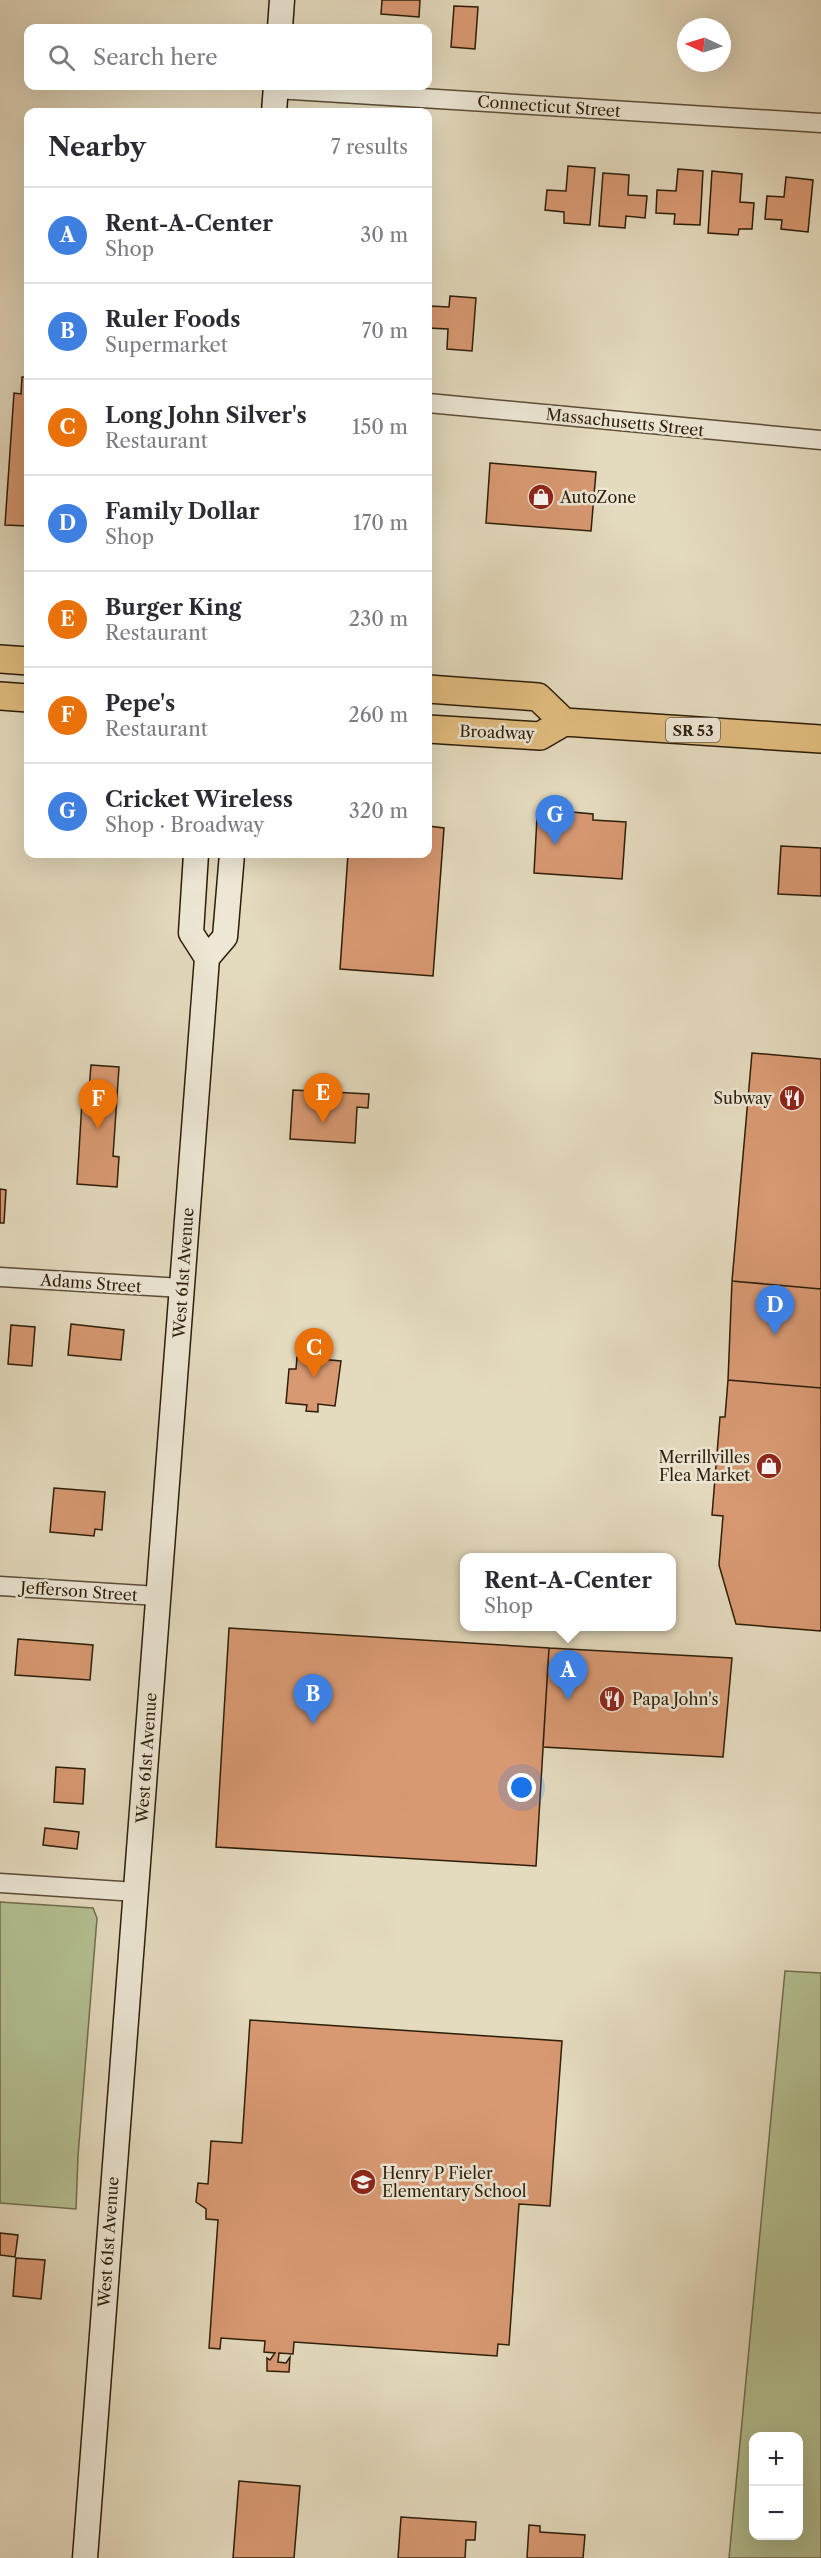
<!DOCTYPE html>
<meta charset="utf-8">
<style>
:root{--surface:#fff;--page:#f2f2f3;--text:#2b2b33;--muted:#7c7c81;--line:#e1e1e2;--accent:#7c3aed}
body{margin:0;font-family:"Libre Caslon Text",serif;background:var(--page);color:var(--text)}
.controls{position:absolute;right:18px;bottom:18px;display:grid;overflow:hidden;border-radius:12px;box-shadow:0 6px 24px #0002}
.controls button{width:54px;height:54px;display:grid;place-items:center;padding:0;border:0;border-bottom:2px solid var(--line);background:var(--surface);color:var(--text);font:30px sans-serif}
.compass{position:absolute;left:677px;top:18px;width:54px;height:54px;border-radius:50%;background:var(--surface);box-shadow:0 6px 24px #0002;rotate:274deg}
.you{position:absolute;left:522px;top:1788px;width:21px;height:21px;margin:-15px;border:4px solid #fff;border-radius:50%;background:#1a73e8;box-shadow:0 0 0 9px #1a73e833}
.badge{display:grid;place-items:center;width:39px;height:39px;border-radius:50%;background:var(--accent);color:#fff;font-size:20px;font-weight:700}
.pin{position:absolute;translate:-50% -50px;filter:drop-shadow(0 2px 3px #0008)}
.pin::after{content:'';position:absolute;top:32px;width:21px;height:18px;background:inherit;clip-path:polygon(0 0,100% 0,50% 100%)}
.popup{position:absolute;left:460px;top:1553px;width:216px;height:78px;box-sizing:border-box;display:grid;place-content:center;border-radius:12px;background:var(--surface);filter:drop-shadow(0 2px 4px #0005);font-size:20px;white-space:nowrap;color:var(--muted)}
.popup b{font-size:22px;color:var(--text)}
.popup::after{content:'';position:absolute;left:50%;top:100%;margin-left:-12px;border:12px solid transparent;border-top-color:var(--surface)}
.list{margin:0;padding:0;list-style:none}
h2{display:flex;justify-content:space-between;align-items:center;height:78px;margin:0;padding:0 24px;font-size:26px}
h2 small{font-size:20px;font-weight:400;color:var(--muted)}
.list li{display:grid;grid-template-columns:39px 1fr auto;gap:18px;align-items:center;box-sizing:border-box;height:96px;padding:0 24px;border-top:2px solid var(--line)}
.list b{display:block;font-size:22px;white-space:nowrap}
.list p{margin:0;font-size:20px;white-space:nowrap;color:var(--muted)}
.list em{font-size:20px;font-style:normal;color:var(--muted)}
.icon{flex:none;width:33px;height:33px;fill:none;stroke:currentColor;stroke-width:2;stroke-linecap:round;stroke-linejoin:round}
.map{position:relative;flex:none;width:821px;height:2558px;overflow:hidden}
.search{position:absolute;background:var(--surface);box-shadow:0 6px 24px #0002;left:24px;top:24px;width:408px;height:66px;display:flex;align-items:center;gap:15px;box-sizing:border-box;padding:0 21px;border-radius:12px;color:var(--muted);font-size:22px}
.panel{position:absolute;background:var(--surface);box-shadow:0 6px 24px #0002;left:24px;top:108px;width:408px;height:750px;border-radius:12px}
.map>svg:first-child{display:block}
.green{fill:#b4c092;stroke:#706e4d;stroke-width:1.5;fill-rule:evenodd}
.building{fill:#d89972;stroke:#2d1d08;stroke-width:1.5}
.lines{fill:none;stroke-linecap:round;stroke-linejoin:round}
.minor-casing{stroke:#5b4c36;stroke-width:21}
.secondary-casing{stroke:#2d1d08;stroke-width:27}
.primary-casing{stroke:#2d1d08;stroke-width:30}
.minor{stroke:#ede7d5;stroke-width:18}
.secondary{stroke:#ede7d5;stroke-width:24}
.primary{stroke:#e2bd7f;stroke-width:27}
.labels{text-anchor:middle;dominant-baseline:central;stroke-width:5;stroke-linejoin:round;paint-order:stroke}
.shield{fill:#ede7d5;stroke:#675a46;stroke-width:1.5}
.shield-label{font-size:15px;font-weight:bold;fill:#2d1d08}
.street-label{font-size:16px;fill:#2d1d08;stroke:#ede7d5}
.poi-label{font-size:16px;fill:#2d1d08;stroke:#ede7d5;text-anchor:start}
</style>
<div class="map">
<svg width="821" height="2558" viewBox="0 0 821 2558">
<rect width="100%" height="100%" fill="#e4dabe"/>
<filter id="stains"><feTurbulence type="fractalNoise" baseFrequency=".00333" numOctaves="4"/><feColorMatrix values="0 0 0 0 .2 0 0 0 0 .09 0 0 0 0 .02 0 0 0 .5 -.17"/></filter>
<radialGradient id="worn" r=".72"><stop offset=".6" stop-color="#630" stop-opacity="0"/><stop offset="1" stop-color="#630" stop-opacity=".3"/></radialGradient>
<!-- green -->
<path class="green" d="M0,1902L93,1908L97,1918L78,2156L76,2209L0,2203Z
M785,1971L821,1973V2558H729ZM754,2436H798V2536H754Z"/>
<!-- building -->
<path class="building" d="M382,0H420L419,17L381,14Z
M454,6L478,7L475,49L451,47Z
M568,166L595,168L590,225L564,223V212L545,210L547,190L566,191Z
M678,169L703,171L700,225L674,224L675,214L656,213L657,190L676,191Z
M712,171L742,174L740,202L754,203L752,229H739L738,235L708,233Z
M603,173L629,175L628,195L647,196L645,218L626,216L625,228L599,226Z
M786,177L813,180L808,232L781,229L782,220L765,219L767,196L784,197Z
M450,296L476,298L472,351L447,349L448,329L428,328L430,306L449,307Z
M22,377H28V526L5,525L14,393L21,394Z
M490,463L596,472L591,531L486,523Z
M572,812L593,814V820L626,822L622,879L534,873L537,817L572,819Z
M428,826L444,828L433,976L340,969L348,854H428Z
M781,846L821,848V896L778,894Z
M752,1053L821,1059V1289L732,1281Z
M91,1065L119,1067L113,1156L119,1157L117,1187L77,1184L82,1102H88Z
M293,1090L369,1094L368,1108L357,1107L355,1143L290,1139Z
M0,1189L6,1190L4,1223H0Z
M732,1281L821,1289V1388L728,1380Z
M71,1324L124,1330L121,1360L68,1355Z
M11,1325L35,1327L32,1366L8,1364Z
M297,1357L341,1361L335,1406L318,1404V1412L306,1411L307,1405L286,1403L289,1369H296Z
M728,1380L821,1388V1631L736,1624L719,1565L723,1516L712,1515L720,1417H725Z
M54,1488L105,1492L102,1530L95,1529L94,1536L50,1532Z
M229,1628L549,1648L536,1866L216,1847Z
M18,1639L93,1645L90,1680L15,1675Z
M549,1648L732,1658L723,1757L543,1747Z
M56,1767L85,1769L83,1804L54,1802Z
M45,1828L79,1832L77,1849L43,1845Z
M250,2020L562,2041L550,2206L519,2204L509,2345L498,2344L497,2356L294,2342L293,2354L279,2353L278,2362L286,2363L290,2357L289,2372L267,2371V2358L270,2360L275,2353L264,2352L265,2341L221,2338L220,2349L209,2348L218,2220L206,2219V2209L196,2202L198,2183L208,2184L211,2141L242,2143Z
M0,2233L18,2235L15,2257L0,2255Z
M16,2258L45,2260L41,2299L13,2296Z
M239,2481L300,2486L294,2558H233Z
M401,2517L476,2522L475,2540H466L465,2558H398Z
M529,2525L540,2526V2532L585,2535L583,2558H527Z"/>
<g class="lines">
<!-- minor casing -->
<g class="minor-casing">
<path id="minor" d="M276,89L821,123
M428,403L821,440
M0,1277L182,1288
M0,1586L158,1596
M0,1883L136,1892"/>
</g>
<!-- secondary casing -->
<g class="secondary-casing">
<path id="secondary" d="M280,28L282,0
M274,112L276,86
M207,958L225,937L232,854
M85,2558L207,958L191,933L196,854"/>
</g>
<!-- primary casing -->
<g class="primary-casing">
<path id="primary" d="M0,659L28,661
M428,689L538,697L564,722
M0,696L28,698
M428,729L540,736L564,722L821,739"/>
</g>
<!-- minor -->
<use href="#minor" class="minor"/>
<!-- secondary -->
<use href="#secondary" class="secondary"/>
<!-- primary -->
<use href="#primary" class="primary"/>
</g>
<!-- icons -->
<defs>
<g id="shop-disc" transform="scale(1.35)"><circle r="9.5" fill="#8f2418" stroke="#ede7d5"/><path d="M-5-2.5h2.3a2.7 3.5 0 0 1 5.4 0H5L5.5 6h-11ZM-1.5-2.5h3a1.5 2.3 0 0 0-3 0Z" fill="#fff"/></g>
<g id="restaurant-disc" transform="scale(1.35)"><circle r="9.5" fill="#8f2418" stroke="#ede7d5"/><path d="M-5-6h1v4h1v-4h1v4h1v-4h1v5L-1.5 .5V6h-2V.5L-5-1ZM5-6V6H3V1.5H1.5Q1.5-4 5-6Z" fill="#fff"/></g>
<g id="school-disc" transform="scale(1.35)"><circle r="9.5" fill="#8f2418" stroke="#ede7d5"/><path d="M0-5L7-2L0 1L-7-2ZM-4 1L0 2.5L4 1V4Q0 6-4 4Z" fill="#fff"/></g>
</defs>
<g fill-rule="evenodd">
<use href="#shop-disc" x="541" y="497"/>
<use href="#restaurant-disc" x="792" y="1098"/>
<use href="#shop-disc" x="769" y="1466"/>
<use href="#restaurant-disc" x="612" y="1699"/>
<use href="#school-disc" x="363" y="2182"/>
</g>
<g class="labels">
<!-- shield labels -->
<rect class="shield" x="666" y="718" width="54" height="24" rx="4.5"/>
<g class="shield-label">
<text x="693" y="730">SR 53</text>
</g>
<!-- street labels -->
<g class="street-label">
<text transform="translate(549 106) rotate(4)">Connecticut Street</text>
<text transform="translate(625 422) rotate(6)">Massachusetts Street</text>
<text transform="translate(497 732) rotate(2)">Broadway</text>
<text transform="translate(183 1273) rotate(-86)">West 61st Avenue</text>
<text transform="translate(91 1283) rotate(4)">Adams Street</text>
<text transform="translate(79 1591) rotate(4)">Jefferson Street</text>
<text transform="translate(146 1758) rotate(-86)">West 61st Avenue</text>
<text transform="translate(108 2242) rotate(-86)">West 61st Avenue</text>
</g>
<!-- poi labels -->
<g class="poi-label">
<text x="560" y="497">AutoZone</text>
<text x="772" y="1098" text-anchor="end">Subway</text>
<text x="750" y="1457" text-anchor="end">Merrillvilles<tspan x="750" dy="18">Flea Market</tspan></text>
<text x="632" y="1699">Papa John's</text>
<text x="382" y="2173">Henry P Fieler<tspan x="382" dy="18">Elementary School</tspan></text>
</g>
</g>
<rect width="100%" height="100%" filter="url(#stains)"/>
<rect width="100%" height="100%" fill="url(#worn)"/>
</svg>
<div class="controls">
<button>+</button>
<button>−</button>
</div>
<svg class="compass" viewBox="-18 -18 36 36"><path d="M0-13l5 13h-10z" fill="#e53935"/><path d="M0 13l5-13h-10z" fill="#7c7c81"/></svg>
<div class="you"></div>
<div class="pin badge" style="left:568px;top:1700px;background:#3f7fe0">A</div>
<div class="popup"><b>Rent-A-Center</b>Shop</div>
<div class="pin badge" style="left:313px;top:1724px;background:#3f7fe0">B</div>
<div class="pin badge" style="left:314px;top:1378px;background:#e8710a">C</div>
<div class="pin badge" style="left:775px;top:1335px;background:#3f7fe0">D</div>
<div class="pin badge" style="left:323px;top:1123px;background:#e8710a">E</div>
<div class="pin badge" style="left:98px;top:1129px;background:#e8710a">F</div>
<div class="pin badge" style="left:555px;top:845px;background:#3f7fe0">G</div>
<div class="search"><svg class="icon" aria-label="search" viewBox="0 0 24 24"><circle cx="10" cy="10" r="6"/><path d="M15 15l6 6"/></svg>Search here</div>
<section class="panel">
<h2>Nearby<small>7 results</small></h2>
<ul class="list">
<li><span class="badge" style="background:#3f7fe0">A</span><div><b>Rent-A-Center</b><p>Shop</p></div><em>30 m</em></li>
<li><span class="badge" style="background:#3f7fe0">B</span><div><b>Ruler Foods</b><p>Supermarket</p></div><em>70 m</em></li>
<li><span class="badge" style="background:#e8710a">C</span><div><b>Long John Silver's</b><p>Restaurant</p></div><em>150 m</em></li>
<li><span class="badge" style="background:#3f7fe0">D</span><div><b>Family Dollar</b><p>Shop</p></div><em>170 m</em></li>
<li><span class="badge" style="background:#e8710a">E</span><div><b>Burger King</b><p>Restaurant</p></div><em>230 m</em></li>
<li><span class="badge" style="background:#e8710a">F</span><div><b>Pepe's</b><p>Restaurant</p></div><em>260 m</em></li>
<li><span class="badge" style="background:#3f7fe0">G</span><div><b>Cricket Wireless</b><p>Shop · Broadway</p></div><em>320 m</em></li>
</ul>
</section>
</div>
